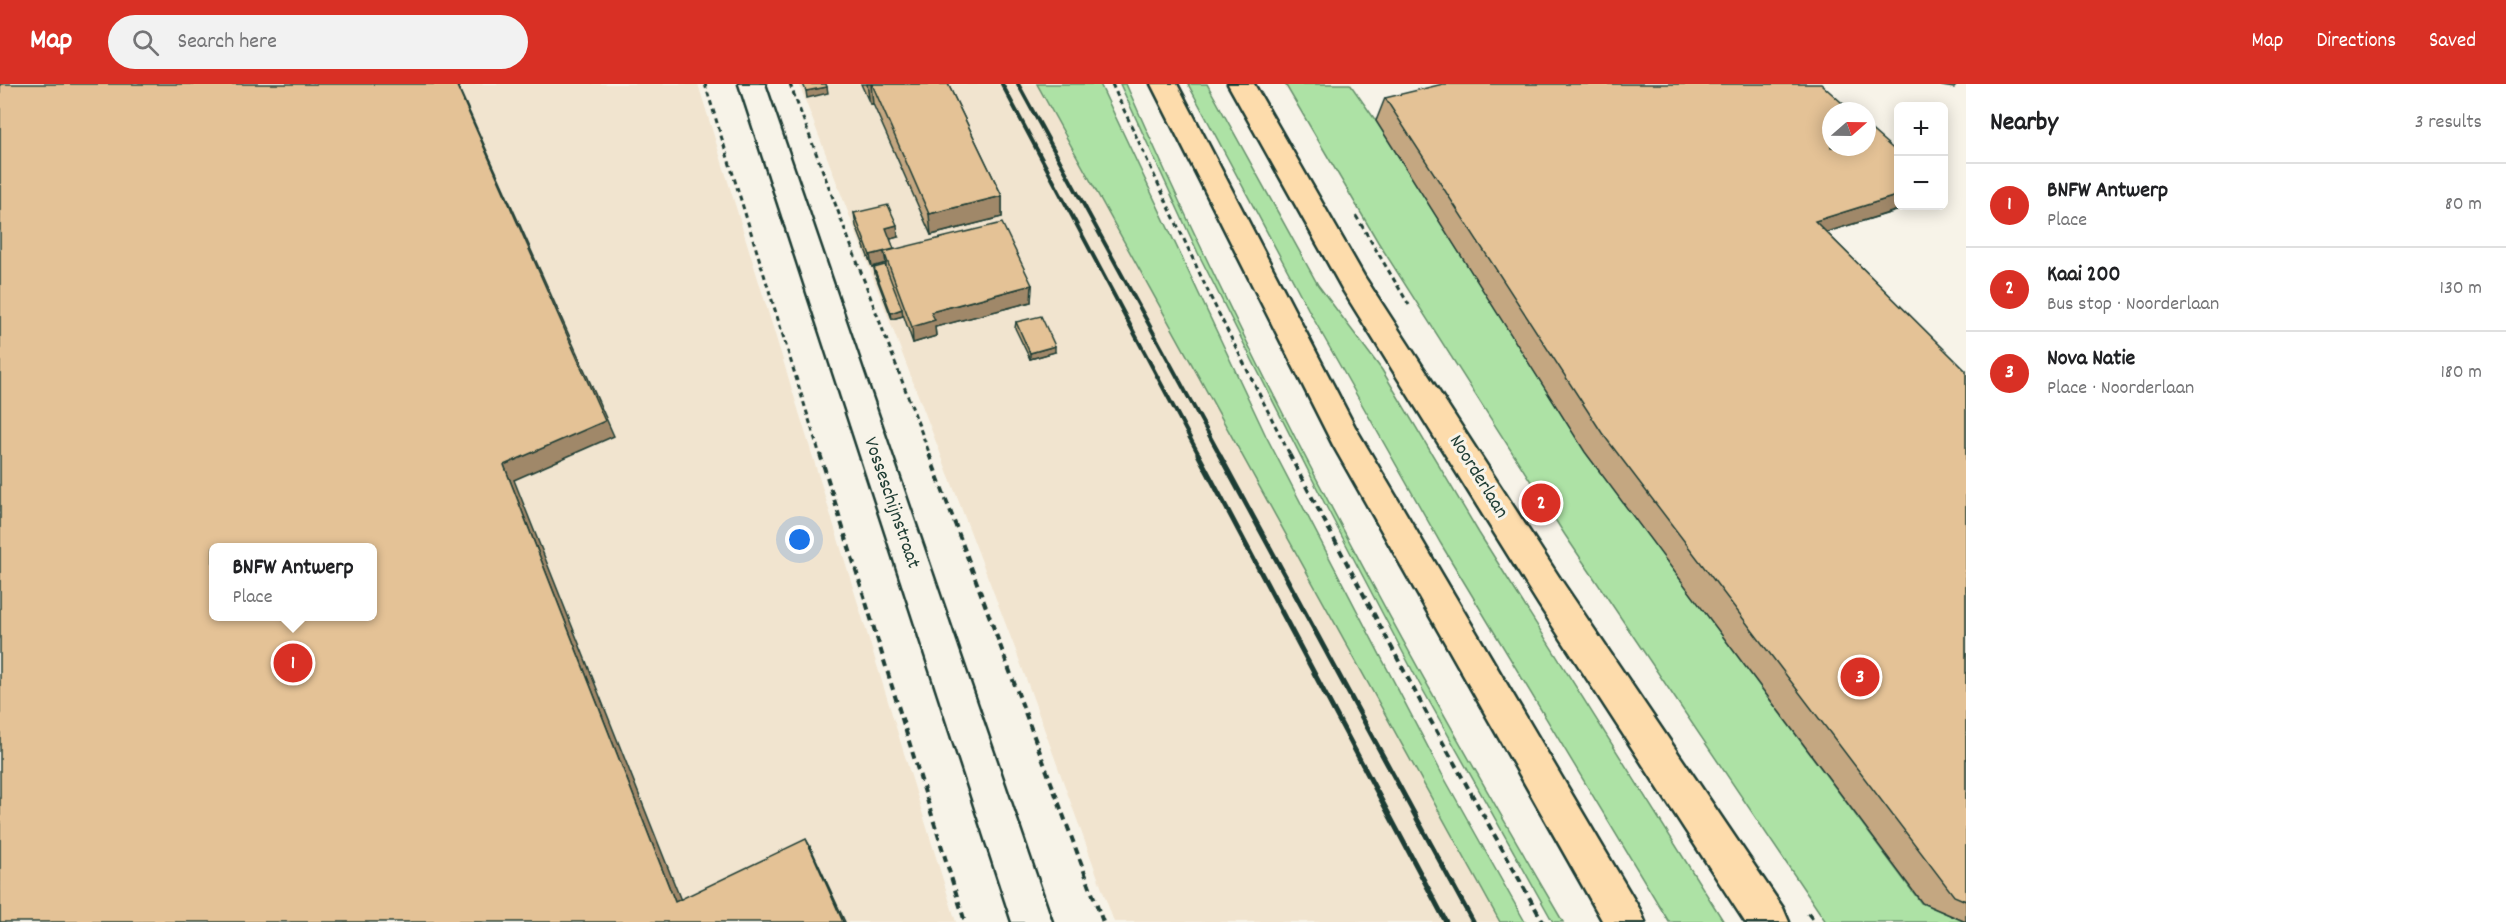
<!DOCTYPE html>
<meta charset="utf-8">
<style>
:root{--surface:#fff;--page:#f2f2f2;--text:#202124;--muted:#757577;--line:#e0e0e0;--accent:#d93025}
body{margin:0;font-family:Dekko,sans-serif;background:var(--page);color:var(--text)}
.controls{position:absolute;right:18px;top:18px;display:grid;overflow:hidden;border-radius:9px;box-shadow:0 3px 15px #0003}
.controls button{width:54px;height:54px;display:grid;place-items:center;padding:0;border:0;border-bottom:2px solid var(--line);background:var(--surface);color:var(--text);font:30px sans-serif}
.compass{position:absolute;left:1822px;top:18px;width:54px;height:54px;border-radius:50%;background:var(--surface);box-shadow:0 3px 15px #0003;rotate:70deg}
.you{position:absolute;left:800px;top:456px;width:21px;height:21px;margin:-15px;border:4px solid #fff;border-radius:50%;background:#1a73e8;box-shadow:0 0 0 9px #1a73e833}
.badge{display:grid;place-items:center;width:39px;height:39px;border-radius:50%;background:var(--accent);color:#fff;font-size:20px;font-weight:700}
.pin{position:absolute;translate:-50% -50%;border:3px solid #fff;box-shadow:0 2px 6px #0006}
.popup{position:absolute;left:209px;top:459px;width:168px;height:78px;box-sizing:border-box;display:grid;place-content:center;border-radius:9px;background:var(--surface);filter:drop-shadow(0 2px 4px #0005);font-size:20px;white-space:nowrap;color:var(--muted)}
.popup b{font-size:22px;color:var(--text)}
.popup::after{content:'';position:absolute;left:50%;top:100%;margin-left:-12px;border:12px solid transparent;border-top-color:var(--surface)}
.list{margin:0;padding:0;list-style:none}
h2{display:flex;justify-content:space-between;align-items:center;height:78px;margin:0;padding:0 24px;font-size:26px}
h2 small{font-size:20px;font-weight:400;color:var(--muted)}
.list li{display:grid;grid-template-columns:39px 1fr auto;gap:18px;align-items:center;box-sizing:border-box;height:84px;padding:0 24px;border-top:2px solid var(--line)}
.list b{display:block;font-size:22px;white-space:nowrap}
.list p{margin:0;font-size:20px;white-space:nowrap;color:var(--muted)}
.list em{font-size:20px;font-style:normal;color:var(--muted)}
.icon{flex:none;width:33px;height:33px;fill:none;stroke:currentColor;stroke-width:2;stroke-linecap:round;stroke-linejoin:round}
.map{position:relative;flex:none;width:1966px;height:838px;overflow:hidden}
header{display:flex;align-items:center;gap:36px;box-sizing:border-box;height:84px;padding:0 30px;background:var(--accent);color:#fff}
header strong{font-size:28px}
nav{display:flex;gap:33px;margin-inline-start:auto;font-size:21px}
.search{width:420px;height:54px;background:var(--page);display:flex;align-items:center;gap:15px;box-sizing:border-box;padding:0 21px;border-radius:33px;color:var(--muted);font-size:22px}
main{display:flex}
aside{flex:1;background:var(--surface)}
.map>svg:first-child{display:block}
.built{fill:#f1e4cf;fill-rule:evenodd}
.green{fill:#ade2a5;stroke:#66906c;stroke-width:1.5}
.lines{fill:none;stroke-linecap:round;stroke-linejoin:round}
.tertiary-casing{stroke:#1f3d34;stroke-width:5}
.primary-casing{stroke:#1f3d34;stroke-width:5}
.path-far1{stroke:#1f3d34;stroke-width:3;stroke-dasharray:5 4;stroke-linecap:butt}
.path{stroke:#1f3d34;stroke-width:4;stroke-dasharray:7 5;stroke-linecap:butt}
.tertiary{fill:#f7f3e8;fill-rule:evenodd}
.primary{fill:#fddcac;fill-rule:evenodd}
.rail-far1{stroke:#1f3d34;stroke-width:4}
.rail{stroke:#1f3d34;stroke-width:5}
.wall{fill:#c4a781;stroke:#1f3d34;stroke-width:1.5}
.shaded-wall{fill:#a08869;stroke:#1f3d34;stroke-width:1.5}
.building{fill:#e4c296;stroke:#1f3d34;stroke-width:1.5;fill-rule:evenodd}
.labels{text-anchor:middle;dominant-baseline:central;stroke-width:6;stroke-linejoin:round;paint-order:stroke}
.street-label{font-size:20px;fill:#1f3d34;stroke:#f7f3e8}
</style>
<header>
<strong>Map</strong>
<div class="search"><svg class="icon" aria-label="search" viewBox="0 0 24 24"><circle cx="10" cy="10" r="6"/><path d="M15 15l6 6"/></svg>Search here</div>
<nav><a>Map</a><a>Directions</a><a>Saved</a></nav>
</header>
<main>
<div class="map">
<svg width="1966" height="838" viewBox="0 0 1966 838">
<rect width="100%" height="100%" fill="#f7f3e8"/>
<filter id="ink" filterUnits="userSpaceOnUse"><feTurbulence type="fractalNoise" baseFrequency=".0167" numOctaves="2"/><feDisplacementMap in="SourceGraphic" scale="12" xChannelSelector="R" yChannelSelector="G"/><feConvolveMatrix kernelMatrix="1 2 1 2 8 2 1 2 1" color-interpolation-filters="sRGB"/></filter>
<g filter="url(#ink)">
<!-- built -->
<path class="built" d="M0,0H698L956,838H0ZM214,464H372V532H214Z
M799,0H1037L1500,838H1114L1016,567Z"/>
<!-- green -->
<path class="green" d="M1037,0H1100L1266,352L1442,690L1525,838H1500Z
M1120,0H1126C1253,288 1404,567 1563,838H1553L1419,599L1327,424L1198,169Z
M1188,0H1207L1318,201L1382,286L1479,449L1724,838H1669L1441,460L1313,234Z
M1285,0H1350L1376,37L1585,367L1921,819L1966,838H1826L1565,451L1378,158Z"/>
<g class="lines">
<!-- tertiary casing -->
<g class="tertiary-casing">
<path id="tertiary" d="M739,0H765L1052,838H1012Z"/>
</g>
<!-- primary casing -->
<g class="primary-casing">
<path id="primary" d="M1151,0H1177L1355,343L1639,824L1645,838H1603L1333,361Z
M1228,0H1254L1364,192L1563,499L1783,824L1789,838H1745L1539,521L1344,208Z"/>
</g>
<!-- path-far1 -->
<path class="path-far1" d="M705,0L820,371
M790,0L930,371
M1112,0L1211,214L1290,371
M1356,132L1409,221"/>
<!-- path -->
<path class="path" d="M820,370L965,838
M929,370L1103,838
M1289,370L1428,632L1543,838
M1808,829L1815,838"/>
<!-- tertiary -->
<use href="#tertiary" class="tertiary"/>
<!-- primary -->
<use href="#primary" class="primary"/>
<!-- rail-far1 -->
<path class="rail-far1" d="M1002,0L1199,371
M1018,0L1220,371"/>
<!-- rail -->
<path class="rail" d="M1198,370L1446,838
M1219,370L1473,838"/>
</g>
<!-- wall -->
<path class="wall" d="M861,0H948L1002,112V133L931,151L873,20H870Z
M1941,0H1958L1954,4L1942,2Z
M1385,14L1910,123L1826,148L1966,287V838L1922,819L1585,368L1376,37Z
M854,129L898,153L890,155L894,166L1032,201L1031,218L935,243L936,252L913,259L903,230V232L892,235L875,190L874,184L886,183V179L872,183L856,142Z
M1016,238L1055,268L1030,275L1015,244Z"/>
<!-- shaded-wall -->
<path class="shaded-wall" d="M456,0H457L614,352L514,396L684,824L675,818L504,381Z
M867,0H871L873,20H870Z
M827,3L828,9L807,14L806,7Z
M1899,111V122H1911L1795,158L1815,137Z
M1002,112V133L931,151L929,130Z
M897,141L898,153L887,156L886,144Z
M894,165L884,168L886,179L872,183L870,171Z
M1032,201L1031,218L935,243L936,252L913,259L912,243L931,228Z
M902,225L903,232L892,235L891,229Z
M1055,262V268L1030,275V269Z
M806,755L810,762L845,838H843Z"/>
<!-- building -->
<path class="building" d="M0,0H456L605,337L504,381L675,818L806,755L843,838H0ZM213,464H372V532H213Z
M803,0H826L827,3L806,7Z
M872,0H948L1002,112L929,130Z
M1443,0H1821L1851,27H1831V63H1867V42L1899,70V111L1815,137L1966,287V817L1954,812L1602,349L1385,14Z
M888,121L897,141L886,144L894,165L870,171L854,129Z
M1002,139L1032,201L931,228L935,236L912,243L884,168Z
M885,181L902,225L891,229L874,184Z
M1041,232L1055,262L1030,269L1016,238Z"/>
</g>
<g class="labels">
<!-- street labels -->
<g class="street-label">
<text transform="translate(1478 393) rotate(58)">Noorderlaan</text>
<text transform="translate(891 419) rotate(71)">Vosseschijnstraat</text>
</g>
</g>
</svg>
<div class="controls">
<button>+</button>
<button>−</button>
</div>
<svg class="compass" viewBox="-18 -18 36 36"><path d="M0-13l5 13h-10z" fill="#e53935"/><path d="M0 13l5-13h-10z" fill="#757577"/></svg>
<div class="you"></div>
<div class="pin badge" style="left:293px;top:579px">1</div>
<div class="popup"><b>BNFW Antwerp</b>Place</div>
<div class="pin badge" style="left:1541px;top:419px">2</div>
<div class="pin badge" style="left:1860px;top:593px">3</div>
</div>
<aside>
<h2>Nearby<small>3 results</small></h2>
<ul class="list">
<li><span class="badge">1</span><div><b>BNFW Antwerp</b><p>Place</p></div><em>80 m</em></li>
<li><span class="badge">2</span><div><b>Kaai 200</b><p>Bus stop · Noorderlaan</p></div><em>130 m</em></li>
<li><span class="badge">3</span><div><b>Nova Natie</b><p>Place · Noorderlaan</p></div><em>180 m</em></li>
</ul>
</aside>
</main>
